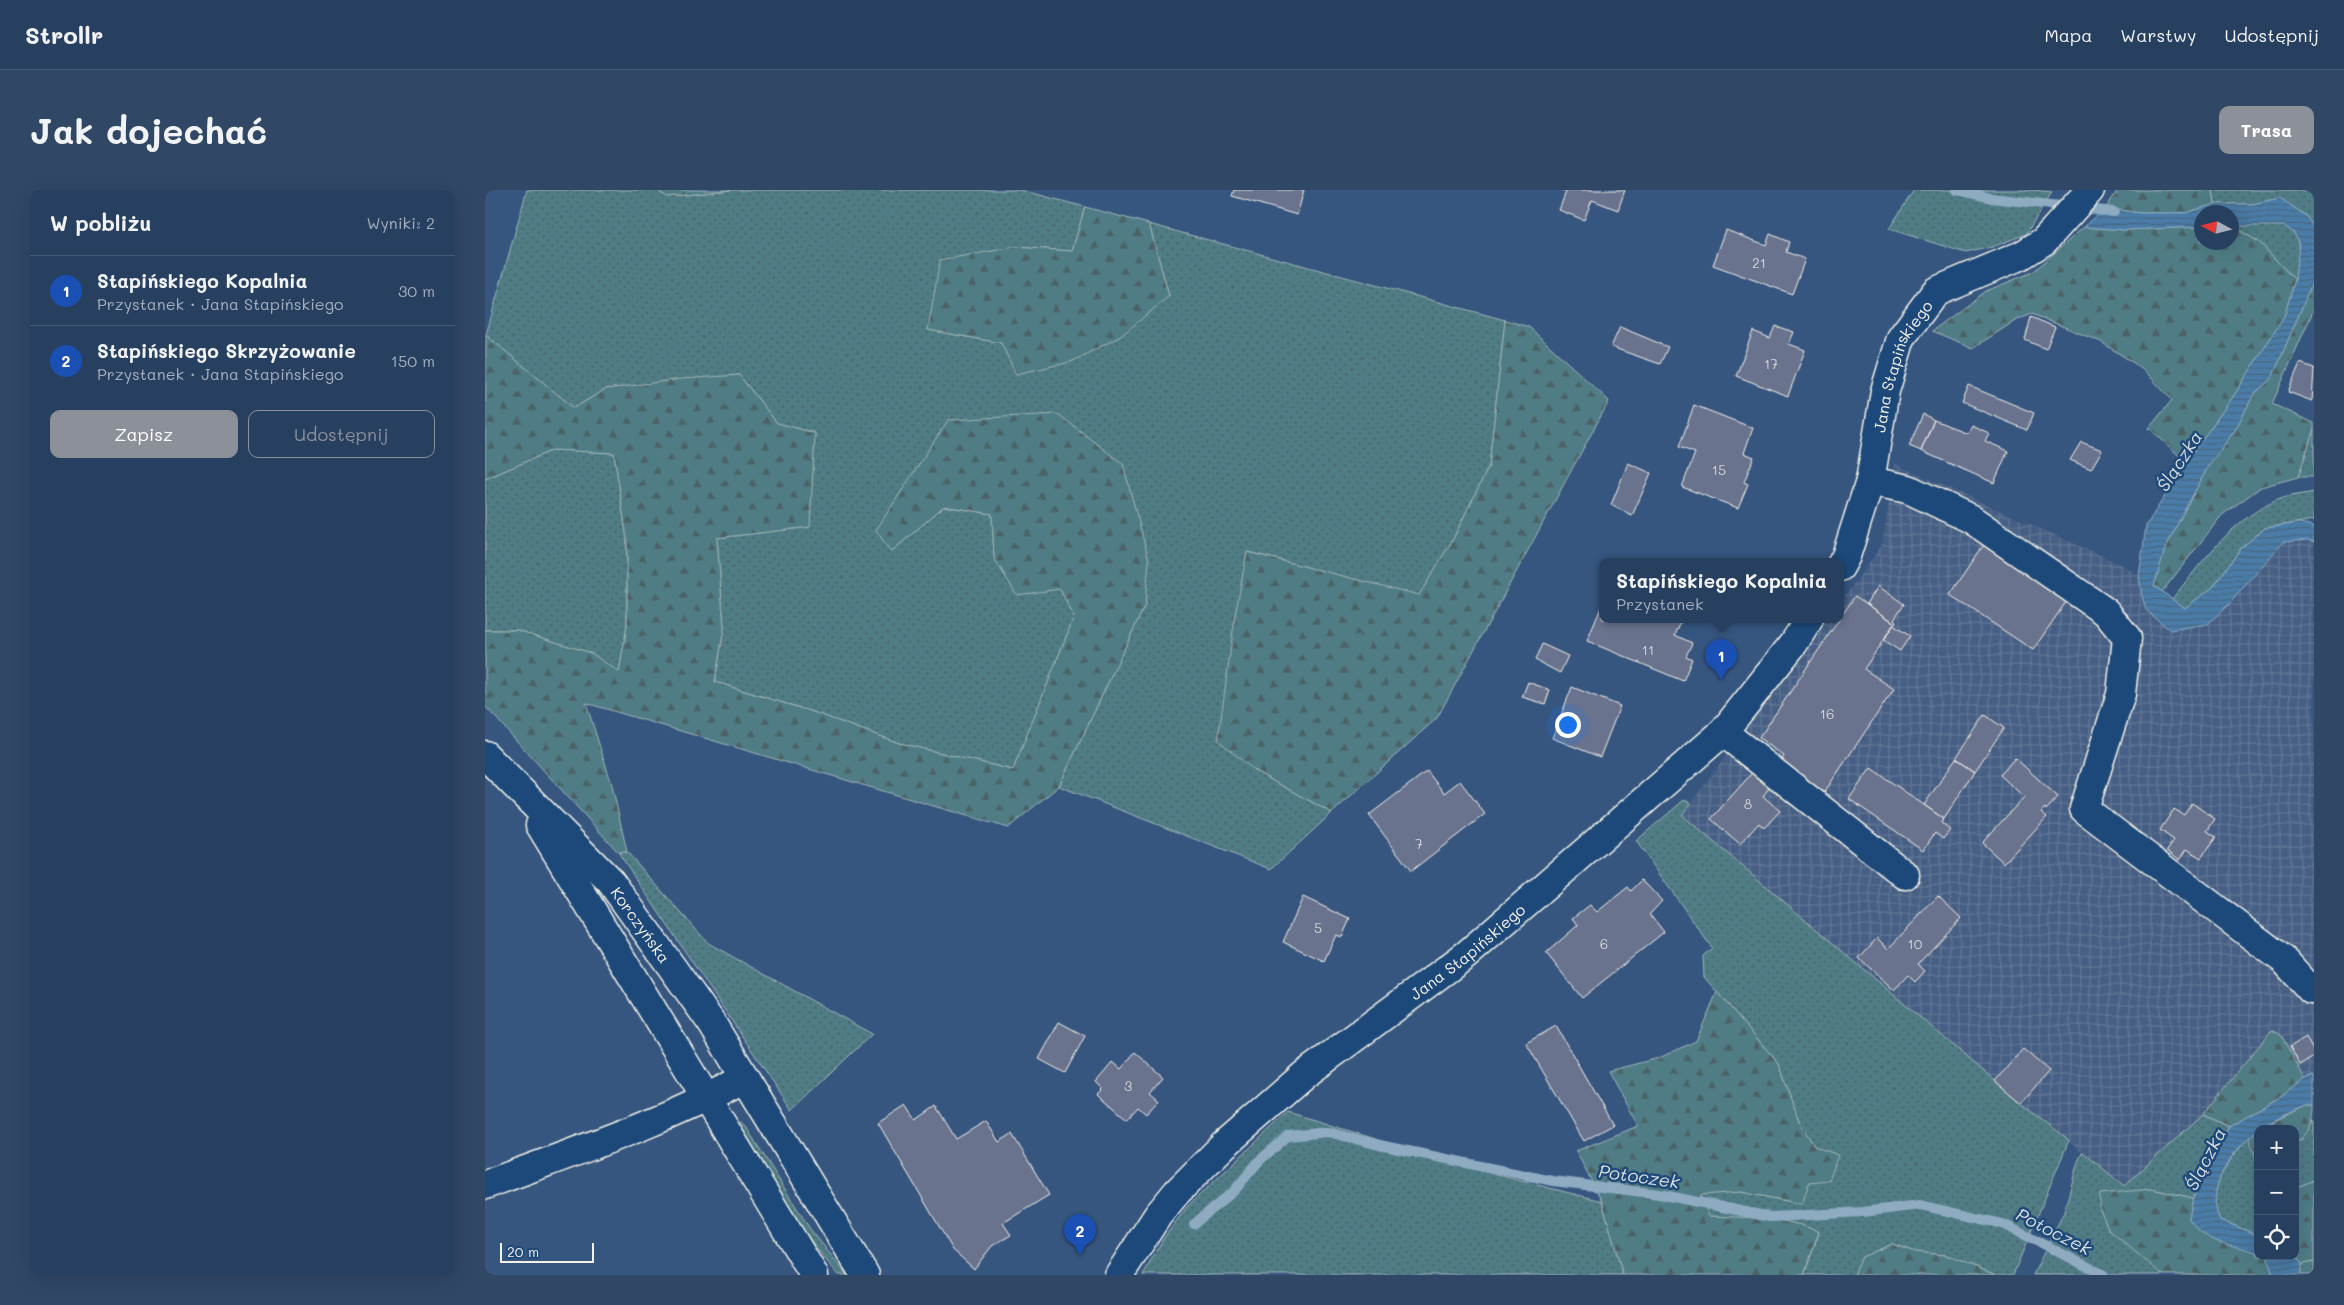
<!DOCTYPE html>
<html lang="pl">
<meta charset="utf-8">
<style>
:root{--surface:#284060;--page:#304766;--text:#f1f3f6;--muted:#a5afbd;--line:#445975;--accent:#8c9099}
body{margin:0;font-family:Mali,sans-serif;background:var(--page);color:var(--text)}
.controls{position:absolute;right:15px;bottom:15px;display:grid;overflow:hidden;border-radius:10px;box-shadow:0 5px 20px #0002}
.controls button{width:45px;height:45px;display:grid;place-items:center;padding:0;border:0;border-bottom:1px solid var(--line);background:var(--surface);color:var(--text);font:25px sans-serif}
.compass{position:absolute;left:1709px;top:15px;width:45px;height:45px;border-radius:50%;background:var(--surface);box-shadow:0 5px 20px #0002;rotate:277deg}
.scale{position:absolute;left:15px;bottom:12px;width:94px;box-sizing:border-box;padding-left:5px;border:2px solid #f4f1e8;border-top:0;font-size:14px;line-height:18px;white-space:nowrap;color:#f4f1e8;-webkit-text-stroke:4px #1f4a7a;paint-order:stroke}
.you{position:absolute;left:1082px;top:534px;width:18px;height:18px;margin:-12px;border:4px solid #fff;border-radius:50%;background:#1a73e8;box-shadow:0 0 0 8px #1a73e833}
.badge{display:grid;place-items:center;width:32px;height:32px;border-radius:50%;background:var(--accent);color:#fff;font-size:16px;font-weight:700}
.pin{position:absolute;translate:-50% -41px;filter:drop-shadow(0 1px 2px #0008)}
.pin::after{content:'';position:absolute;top:26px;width:18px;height:15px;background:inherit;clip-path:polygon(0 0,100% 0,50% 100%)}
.popup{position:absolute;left:1114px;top:368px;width:245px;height:65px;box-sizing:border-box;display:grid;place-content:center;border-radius:10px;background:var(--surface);filter:drop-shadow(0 1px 4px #0005);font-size:16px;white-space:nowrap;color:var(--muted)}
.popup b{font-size:19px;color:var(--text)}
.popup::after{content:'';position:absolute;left:50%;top:100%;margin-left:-10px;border:10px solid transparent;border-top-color:var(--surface)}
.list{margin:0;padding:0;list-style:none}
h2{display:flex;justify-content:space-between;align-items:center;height:65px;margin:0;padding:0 20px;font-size:21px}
h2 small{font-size:16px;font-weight:400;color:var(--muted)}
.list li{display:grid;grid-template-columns:32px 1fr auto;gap:15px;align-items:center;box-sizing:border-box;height:70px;padding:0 20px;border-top:1px solid var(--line)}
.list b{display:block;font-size:19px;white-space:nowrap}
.list p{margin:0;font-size:16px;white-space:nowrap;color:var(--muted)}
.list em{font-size:16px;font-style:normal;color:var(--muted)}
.actions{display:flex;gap:10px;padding:15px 20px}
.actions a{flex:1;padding:11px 0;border:1px solid var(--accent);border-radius:10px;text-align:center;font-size:18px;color:var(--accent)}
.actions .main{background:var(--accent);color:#fff}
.icon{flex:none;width:28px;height:28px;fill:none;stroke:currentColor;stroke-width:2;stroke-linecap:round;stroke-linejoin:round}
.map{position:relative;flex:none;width:1829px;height:1085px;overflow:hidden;border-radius:10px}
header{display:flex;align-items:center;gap:30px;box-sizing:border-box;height:70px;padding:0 25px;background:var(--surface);border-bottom:1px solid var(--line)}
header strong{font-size:24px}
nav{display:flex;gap:28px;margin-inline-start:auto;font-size:18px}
.intro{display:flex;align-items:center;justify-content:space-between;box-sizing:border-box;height:120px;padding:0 30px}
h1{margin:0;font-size:35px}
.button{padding:12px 22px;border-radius:10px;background:var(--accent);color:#fff;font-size:18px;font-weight:700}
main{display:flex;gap:30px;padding:0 30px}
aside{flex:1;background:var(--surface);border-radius:10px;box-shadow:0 5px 20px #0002}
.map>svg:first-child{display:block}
.industrial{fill:url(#industrial-grid)}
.grass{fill:url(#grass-dots);stroke:#a2b6b6}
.forest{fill:url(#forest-firs);stroke:#a2b6b6}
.water{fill:url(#water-rules);stroke:#8eabc2}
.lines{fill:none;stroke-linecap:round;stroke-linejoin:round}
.stream{stroke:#8eabc2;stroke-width:10}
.building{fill:#6b738e;stroke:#f4f1e8}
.minor-casing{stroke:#f4f1e8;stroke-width:31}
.major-casing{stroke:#f4f1e8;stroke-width:31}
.minor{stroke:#1f4a7a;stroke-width:28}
.major{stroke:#1f4a7a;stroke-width:28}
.labels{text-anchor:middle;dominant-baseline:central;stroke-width:5;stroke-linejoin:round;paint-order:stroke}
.number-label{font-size:14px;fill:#d2d2d2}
.street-label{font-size:16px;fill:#f4f1e8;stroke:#1f4a7a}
.water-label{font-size:18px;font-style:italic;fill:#dadfde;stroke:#1f4a7a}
</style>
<header>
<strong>Strollr</strong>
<nav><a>Mapa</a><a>Warstwy</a><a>Udostępnij</a></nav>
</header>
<div class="intro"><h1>Jak dojechać</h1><a class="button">Trasa</a></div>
<main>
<aside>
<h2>W pobliżu<small>Wyniki: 2</small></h2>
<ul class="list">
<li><span class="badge" style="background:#1a4fb4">1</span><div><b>Stapińskiego Kopalnia</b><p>Przystanek · Jana Stapińskiego</p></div><em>30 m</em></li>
<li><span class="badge" style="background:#1a4fb4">2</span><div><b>Stapińskiego Skrzyżowanie</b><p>Przystanek · Jana Stapińskiego</p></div><em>150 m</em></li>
</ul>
<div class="actions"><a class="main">Zapisz</a><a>Udostępnij</a></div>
</aside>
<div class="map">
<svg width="1829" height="1085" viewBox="0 0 1829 1085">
<defs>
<pattern id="industrial-grid" width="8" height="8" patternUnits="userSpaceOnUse" patternTransform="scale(1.25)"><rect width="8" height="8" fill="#465f84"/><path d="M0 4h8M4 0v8" fill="none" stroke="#617695"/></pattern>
<pattern id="grass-dots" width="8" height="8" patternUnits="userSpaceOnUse" patternTransform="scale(1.25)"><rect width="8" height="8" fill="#507c85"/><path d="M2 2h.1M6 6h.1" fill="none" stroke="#4c6266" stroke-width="1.8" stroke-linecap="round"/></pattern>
<pattern id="forest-firs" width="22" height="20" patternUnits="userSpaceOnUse" patternTransform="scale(1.25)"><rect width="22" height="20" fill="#507c85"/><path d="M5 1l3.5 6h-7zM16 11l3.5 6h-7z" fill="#4c6266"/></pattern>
<pattern id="water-rules" width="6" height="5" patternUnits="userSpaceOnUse" patternTransform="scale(1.25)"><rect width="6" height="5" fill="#4a7ca8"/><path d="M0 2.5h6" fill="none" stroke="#4a657c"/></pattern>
</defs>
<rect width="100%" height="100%" fill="#365680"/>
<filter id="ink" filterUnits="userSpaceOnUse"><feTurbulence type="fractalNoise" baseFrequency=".02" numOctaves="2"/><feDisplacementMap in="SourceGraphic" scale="10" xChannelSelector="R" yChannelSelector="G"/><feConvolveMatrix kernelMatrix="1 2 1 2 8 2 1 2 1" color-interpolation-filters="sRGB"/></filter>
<g filter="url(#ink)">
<!-- industrial -->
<path class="industrial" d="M1410,274L1635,374L1654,386L1657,406L1685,440L1746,412L1798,352L1823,350L1829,352V886L1820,889L1796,845L1787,840L1718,924L1639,996L1536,913L1197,625L1343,429H1355V413L1397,355Z"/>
<!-- grass -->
<path class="grass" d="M42,0H171L183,7L246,0H536L600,17L587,61L531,57L443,140L516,153L684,106L664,34L1020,130L1004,276L967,351L934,406L763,362L770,581L847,623L786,679L574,596L660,415L463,230L406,362L459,316L507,324L509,368L575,399L589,427L528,580L414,553L328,522L230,492L239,438L232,348L324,337L330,243L292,233L254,185L121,199L89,218L1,145Z
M1429,0H1548L1567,2L1541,44L1507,57L1481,63L1404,39Z
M1728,0H1829V38L1821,26L1795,8L1767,14H1730Z
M1766,35C1776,35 1789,33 1799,36C1821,43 1812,73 1810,90L1774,52L1747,36Z
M1829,239V287H1813Z
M68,260L129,263L142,349V436L134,483L105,463L32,440H0V289Z
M1829,302V330L1780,338L1756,358L1728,397L1700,418L1687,409C1718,371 1750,325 1798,308C1808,305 1819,304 1829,302Z
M1199,610L1206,613L1197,625L1536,913L1584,950L1528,1085H1511L1461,1065L1430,1062L1407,1054L1377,1067L1369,1085H1319L1334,1043L1275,1029L1224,1026L1215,1004L1256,1002L1317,1014L1329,956L1314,931L1294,874L1219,787L1218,766L1227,758L1151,651Z
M133,662H142L223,753L387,844L307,920Z
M803,922L988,979L1117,1011L1138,1085H658L678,1049L702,1017Z
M1718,924L1744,936L1708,1008L1666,999L1649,1002L1678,1085H1548L1579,1022L1593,971L1598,962L1639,996Z
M1829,930V990L1810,998V952L1817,949Z
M252,932H256L261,937L325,1039L362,1085H354C312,1039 283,986 252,932Z
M1764,947L1773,967V1045L1735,1030C1719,999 1745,969 1764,947Z
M1829,1072V1085H1815L1817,1074Z"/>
<!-- forest -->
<path class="forest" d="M171,0H246L182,7Z
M1633,0H1728L1730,14L1700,23H1655L1621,18Z
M600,17L664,34L684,106L636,146L586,172L531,184L516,153L443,140L455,70L531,57L587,61Z
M1747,36L1774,52L1810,90L1799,127L1748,207L1701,272L1664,238L1687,210L1658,179L1616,152L1547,124L1530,131L1488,158L1447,141L1501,101L1548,82L1599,37L1640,40L1716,37V52H1746Z
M1829,89V119L1787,214L1829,233V239L1813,287L1776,297L1737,325L1677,402L1669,396L1680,359L1696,327L1724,275L1750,240L1769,204L1787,188Z
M1020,130L1044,137L1124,211L952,528L847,623L770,581L733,550L750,426L762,362L934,405L967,351L1004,276Z
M1,145L89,218L121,199L196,189L254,185L292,233L330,243L325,337L232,348L239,438L230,492L328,522L414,553L528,580L589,427L575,399L532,405L509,368L507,324L459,316L406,362L391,340L463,230L573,224L638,274L664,370L660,415L574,596L523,638L101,513L127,595L142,662H133L0,516V440H32L106,463L134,482L142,436V349L129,263L68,260L0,289Z
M1232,802L1294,874L1314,931L1329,956L1353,965L1344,991L1324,993L1317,1014L1256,1002L1215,1005L1224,1026C1261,1028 1301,1026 1334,1042L1319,1085H1138L1117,1011L1091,961L1153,936L1123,881L1174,868L1211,851Z
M1787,840L1796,845L1820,889L1797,906L1744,936L1718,924Z
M1822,915H1829C1829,929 1825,946 1810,952V939H1775L1785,932Z
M1773,940V967L1771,968L1764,947Z
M1829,990V1072L1817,1074L1810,1066V998Z
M1666,999L1708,1008L1704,1029L1773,1063V1066H1782L1788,1085H1678L1624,1040L1615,1020V1004Z
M1407,1054L1430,1062L1461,1065L1511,1085H1369L1377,1067Z"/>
<!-- water -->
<path class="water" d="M1795,8L1821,26L1829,38V89L1787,188L1769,204L1750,240L1724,275L1696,327L1680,359L1669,396L1700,418L1728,397L1756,358L1780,338L1814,333L1829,336V352L1823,350L1798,352L1746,412L1723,434L1685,440L1661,420L1657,406L1654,386L1661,336L1701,272L1748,207L1799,127L1810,90L1814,54L1809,43L1799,36H1747L1746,22H1716V37L1640,40L1599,37L1621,18L1655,23H1700L1730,14H1767Z
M1829,886V915H1822C1806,922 1788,928 1774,939C1750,957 1718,998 1735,1030L1773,1045V1063C1744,1052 1724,1057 1704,1029L1708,1008L1744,936L1797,906L1820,889Z
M1782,1066H1810L1817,1074L1815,1085H1788Z"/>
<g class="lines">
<!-- stream -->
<path class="stream" d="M1472,0L1506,8L1629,22
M709,1034L749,1001L774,971L803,946L843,942L894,955L1068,991L1174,1004L1285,1027L1378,1022L1435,1015L1518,1034L1619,1085"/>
</g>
<!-- building -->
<path class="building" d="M749,0H819L812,25L747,6Z
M1076,0H1140L1133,20L1107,10L1099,30L1074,20L1081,2Z
M1241,40L1281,55L1285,44L1304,52L1301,62L1320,69L1307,104L1228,75Z
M1546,127L1570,137L1561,159L1540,150Z
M1290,136L1309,142L1304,154L1320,160L1303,206L1251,186L1268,141L1285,148Z
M1135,137L1183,157L1175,174L1126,157Z
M1815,173L1829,178L1827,211L1803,202Z
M1484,196L1549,223L1542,240L1477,213Z
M1209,215L1268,238L1259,263L1269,267L1259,292L1263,294L1253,318L1197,297L1210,263L1194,257Z
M1438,224L1449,230L1436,261L1424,256Z
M1449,230L1482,243L1486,235L1504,243L1500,251L1523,261L1509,293L1436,261Z
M1596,252L1617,260L1606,279L1585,270Z
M1143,273L1166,283L1147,326L1126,315Z
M1500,353L1583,409L1548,460L1465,405Z
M1393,396L1419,414L1409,429L1411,431L1410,433L1382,414Z
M1370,406L1410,433L1379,479L1409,499L1336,607L1292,577L1299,566L1274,548Z
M1117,415V429H1197L1190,445L1207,453L1201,466L1207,469L1198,491L1102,451Z
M1408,435L1425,446L1415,461L1398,450Z
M1057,454L1083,466L1075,483L1050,470Z
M1043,492L1065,500L1060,514L1037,507Z
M1087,497L1135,516L1115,567L1067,548Z
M1500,525L1519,538L1490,581L1471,568Z
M1471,568L1490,581L1459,629L1439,615Z
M1530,568L1573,607L1561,620L1560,618L1556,622L1562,627L1519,673L1497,653L1539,607L1515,585Z
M1386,578L1459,629L1456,633L1465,640L1458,649L1450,643L1438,660L1364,609Z
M942,581L959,603L975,591L1000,624L926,681L884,625Z
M1267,583L1284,598L1278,606L1295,621L1279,638L1274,633L1255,654L1226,629Z
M1707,613L1730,629L1722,641L1731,647L1716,668L1702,659L1695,670L1682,660L1689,650L1675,640L1689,619L1699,625Z
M1157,690L1177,711L1165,724L1179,742L1097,808L1061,763L1093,735L1088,728L1105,715L1112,722L1143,697L1146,701Z
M1453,706L1476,728L1433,774L1440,781L1430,792L1423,785L1409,800L1374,768L1392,748L1403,759Z
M818,707L865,729L857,747L851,745L839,771L798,752Z
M574,832L600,846L580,883L554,869Z
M1071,836L1128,935L1099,951L1041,853Z
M1821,847L1829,861V867L1815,875L1805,857Z
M1538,859L1564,881L1536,913L1510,891Z
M650,862L678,887L665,902L674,910L661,924L653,917L642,929L613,904L618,899L611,892L628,872L636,879Z
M421,915L431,930L451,916L471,949L501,931L514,952L527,944L564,1005L518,1033L526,1045L507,1056L489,1079L468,1060L393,933Z"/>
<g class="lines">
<!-- minor casing -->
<g class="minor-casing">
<g id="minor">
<path d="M1385,291L1423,299L1486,329L1621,422L1642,448L1636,504L1599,619L1800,771L1826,800"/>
<path id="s1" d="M1355,377L1361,366L1385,291L1400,201L1416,148L1451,101L1537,65L1559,51L1605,0"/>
<path d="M1238,542L1420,685"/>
<path d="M0,995C88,962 177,933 260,888"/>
<path id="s2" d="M634,1085L673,1025L692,1002L739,955L819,885L981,765L1238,542L1309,453L1324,429"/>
</g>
</g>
<!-- major casing -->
<g class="major-casing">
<g id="major">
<path id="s3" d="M0,565L126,692L226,832L380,1085"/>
<path d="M55,635L329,1085"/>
</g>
</g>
<!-- minor -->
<use href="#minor" class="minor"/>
<!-- major -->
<use href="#major" class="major"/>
</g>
</g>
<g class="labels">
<!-- number labels -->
<g class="number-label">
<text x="1274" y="72">21</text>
<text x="1286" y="173">17</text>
<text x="1234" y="279">15</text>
<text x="1163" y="459">11</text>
<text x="1342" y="523">16</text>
<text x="1263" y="613">8</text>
<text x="934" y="653">7</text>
<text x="833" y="737">5</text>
<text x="1119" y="753">6</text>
<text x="1430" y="753">10</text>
<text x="643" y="895">3</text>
</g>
<!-- street labels -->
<g class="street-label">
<text stroke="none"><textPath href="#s1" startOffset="212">Jana Stapińskiego</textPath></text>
<text stroke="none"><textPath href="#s3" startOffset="231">Korczyńska</textPath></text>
<text stroke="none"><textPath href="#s2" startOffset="479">Jana Stapińskiego</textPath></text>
</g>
<!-- water labels -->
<g class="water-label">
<text transform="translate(1694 271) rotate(-57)">Ślączka</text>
<text transform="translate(1720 969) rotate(-63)">Ślączka</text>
<text transform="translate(1154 986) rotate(8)">Potoczek</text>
<text transform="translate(1569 1041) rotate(27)">Potoczek</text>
</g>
</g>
</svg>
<div class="controls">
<button>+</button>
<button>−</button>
<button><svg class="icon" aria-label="locate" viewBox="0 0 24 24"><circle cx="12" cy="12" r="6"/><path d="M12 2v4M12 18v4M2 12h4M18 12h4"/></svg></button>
</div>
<svg class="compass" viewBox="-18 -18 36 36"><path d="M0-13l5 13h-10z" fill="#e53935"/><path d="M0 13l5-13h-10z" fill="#a5afbd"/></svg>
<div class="scale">20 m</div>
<div class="you"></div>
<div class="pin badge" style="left:1236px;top:490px;background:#1a4fb4">1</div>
<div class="popup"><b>Stapińskiego Kopalnia</b>Przystanek</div>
<div class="pin badge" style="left:595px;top:1065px;background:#1a4fb4">2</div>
</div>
</main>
